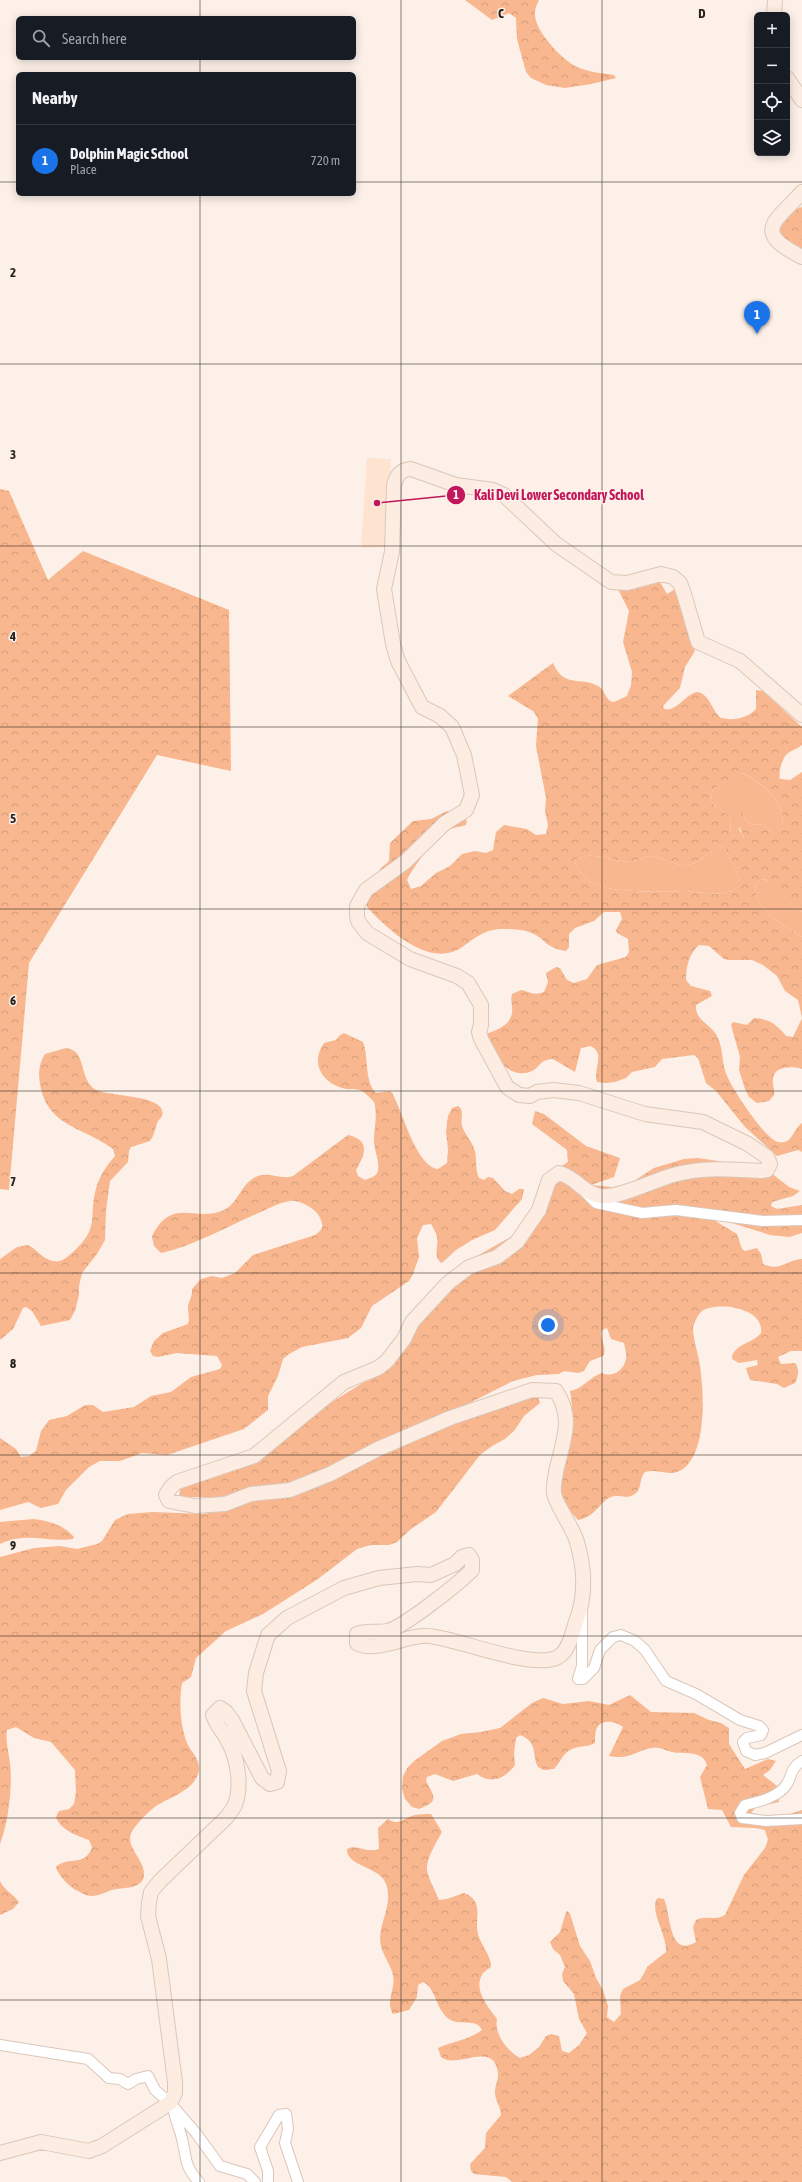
<!DOCTYPE html>
<meta charset="utf-8">
<style>
:root{--surface:#171b24;--page:#242831;--text:#f1f3f6;--muted:#9ea1a6;--line:#363941;--accent:#1a73e8}
body{margin:0;font-family:"Asap Condensed",sans-serif;background:var(--page);color:var(--text)}
.controls{position:absolute;right:12px;top:12px;display:grid;overflow:hidden;border-radius:6px;box-shadow:0 2px 10px #0003}
.controls button{width:36px;height:36px;display:grid;place-items:center;padding:0;border:0;border-bottom:1px solid var(--line);background:var(--surface);color:var(--text);font:20px sans-serif}
.you{position:absolute;left:548px;top:1325px;width:14px;height:14px;margin:-10px;border:3px solid #fff;border-radius:50%;background:#1a73e8;box-shadow:0 0 0 6px #1a73e833}
.badge{display:grid;place-items:center;width:26px;height:26px;border-radius:50%;background:var(--accent);color:#fff;font-size:13px;font-weight:700}
.pin{position:absolute;translate:-50% -33px;filter:drop-shadow(0 1px 2px #0008)}
.pin::after{content:'';position:absolute;top:21px;width:14px;height:12px;background:inherit;clip-path:polygon(0 0,100% 0,50% 100%)}
.list{margin:0;padding:0;list-style:none}
h2{display:flex;justify-content:space-between;align-items:center;height:52px;margin:0;padding:0 16px;font-size:17px}
h2 small{font-size:13px;font-weight:400;color:var(--muted)}
.list li{display:grid;grid-template-columns:26px 1fr auto;gap:12px;align-items:center;box-sizing:border-box;height:72px;padding:0 16px;border-top:1px solid var(--line)}
.list b{display:block;font-size:15px;white-space:nowrap}
.list p{margin:0;font-size:13px;white-space:nowrap;color:var(--muted)}
.list em{font-size:13px;font-style:normal;color:var(--muted)}
.icon{flex:none;width:22px;height:22px;fill:none;stroke:currentColor;stroke-width:2;stroke-linecap:round;stroke-linejoin:round}
.map{position:relative;flex:none;width:802px;height:2182px;overflow:hidden}
.search{position:absolute;background:var(--surface);box-shadow:0 2px 10px #0003;left:16px;top:16px;width:340px;height:44px;display:flex;align-items:center;gap:10px;box-sizing:border-box;padding:0 14px;border-radius:6px;color:var(--muted);font-size:15px}
.panel{position:absolute;background:var(--surface);box-shadow:0 2px 10px #0003;left:16px;top:72px;width:340px;height:124px;border-radius:6px}
.map>svg:first-child{display:block}
.built{fill:#ffe3d1}
.grass{fill:#f8b78e}
.forest{fill:url(#forest-crowns);fill-rule:evenodd}
.lines{fill:none;stroke-linecap:round;stroke-linejoin:round}
.street-casing{stroke:#dbc7ba;stroke-width:12}
.secondary-casing{stroke:#dbc7ba;stroke-width:16}
.street{stroke:#fff;stroke-width:10}
.secondary{stroke:#fcece2;stroke-width:14}
.grid{fill:none;stroke:#28201c;stroke-width:1;stroke-opacity:0.55}
.grid-label{font-size:13px;text-anchor:middle;font-weight:bold;fill:#28201c;stroke:#fcf0e8;stroke-width:3;stroke-linejoin:round;paint-order:stroke}
.leader{fill:none;stroke:#c2185b;stroke-width:1.5}
.callout-dot{fill:#c2185b;stroke:#fcf0e8;stroke-width:1.5}
.mark-label{font-size:12px;text-anchor:middle;font-weight:bold;fill:#fff}
.callout-label{font-size:14px;text-anchor:middle;font-weight:bold;fill:#c2185b;stroke:#fcf0e8;stroke-width:3;stroke-linejoin:round;paint-order:stroke}
</style>
<div class="map">
<svg width="802" height="2182" viewBox="0 0 802 2182">
<defs>
<pattern id="forest-crowns" width="20" height="18" patternUnits="userSpaceOnUse"><rect width="20" height="18" fill="#f8b78e"/><path d="M2 6a3 3 0 1 1 6 0M12 15a3 3 0 1 1 6 0" fill="none" stroke="#d59d7a"/></pattern>
</defs>
<rect width="100%" height="100%" fill="#fcf0e8"/>
<!-- built -->
<path class="built" d="M367,458L391,459L387,547L361,548Z"/>
<!-- grass -->
<path class="grass" d="M741,773C749,775 767,788 772,795C778,801 787,822 780,830L771,832L763,824C752,826 747,825 743,814L739,829L744,838L742,840L731,835L730,816L714,805L711,800L713,789Z
M720,846L725,848C730,861 740,873 739,886C727,899 698,891 682,891C661,892 613,893 594,884C587,881 576,869 575,861C589,849 612,861 629,862C637,862 644,855 652,856C664,858 676,867 688,865C701,863 709,851 720,846Z
M762,879L769,881L802,912V937C781,923 752,911 756,882Z"/>
<!-- forest -->
<path class="forest" d="M465,0H539C537,4 535,8 535,12C533,30 562,60 577,67C588,72 601,73 614,75L616,78L591,84L565,88L546,85L531,78L526,72L517,39L516,18L509,13L492,20Z
M802,207V253L779,237V222L789,211Z
M0,489L9,491L48,580L83,551L229,610L231,771L157,755L29,963L9,1190L0,1189Z
M660,582L667,594L682,585L685,624L695,651L685,667L680,688L663,706L664,709C677,712 684,695 697,692C710,694 711,710 721,718C733,721 748,718 756,709V690L763,691L802,727V745C798,749 791,750 787,754C782,758 778,773 780,779L790,780L802,772V912L767,880L762,879L756,882C752,911 781,923 802,937V1069C792,1066 774,1066 773,1079C772,1085 775,1090 774,1095L769,1101L757,1103L749,1097L745,1089L739,1070L740,1057L731,1025L733,1022L747,1025L754,1018C770,1019 776,1024 786,1036L793,1037L802,1018L798,1000L785,991L777,976L763,965L752,960H729L724,959L709,946L699,945C689,954 686,966 686,980L691,986L710,991L712,996L696,1005C695,1021 711,1024 717,1036C724,1049 721,1065 728,1078C733,1090 766,1140 778,1142C793,1145 792,1130 802,1123V1152L798,1150L777,1156L745,1127L716,1091L706,1083L698,1058L694,1055L662,1059L655,1067L632,1072L626,1078L615,1082L606,1083L597,1082C592,1070 607,1053 590,1046L581,1048L575,1072L553,1059C538,1060 541,1067 532,1071C508,1081 492,1054 486,1034C496,1030 510,1026 512,1013C513,1006 510,1000 512,994L521,990C530,992 534,996 544,992L548,982L546,973L556,967L560,968L567,980L574,983L587,979L597,965L626,957L629,952L628,939L617,933L616,930L622,919L620,912H604L594,921L575,928L569,934V947L566,951C544,948 545,937 529,932C521,929 510,929 502,929C484,929 474,939 461,948C429,968 388,930 367,907L366,902L377,886L380,869L389,861L390,843L413,821L431,819L447,811L462,815L467,821L466,825C459,827 450,828 444,832C435,838 411,870 407,880L411,889L421,886L436,873L450,866L462,854L475,851L486,853L493,850L496,832L504,825L527,829L536,835L546,834L548,825L545,811L546,798L536,746L538,718L533,711L508,696L553,663C564,689 581,676 598,686C604,689 605,697 610,701L614,702L627,696L631,685L632,672L623,642L629,611L618,589L632,590ZM742,773C749,775 767,788 772,795C778,801 787,822 780,829L771,832L763,824C752,826 747,825 743,814L740,813L736,819L744,838L742,839L731,835L730,816L714,805L711,800L713,789ZM720,846L725,848C730,861 740,873 739,886C727,899 698,891 683,891C661,892 613,893 594,884C587,881 576,869 575,861C589,849 613,861 629,862C637,862 644,855 652,856C664,858 676,867 688,865C700,863 710,851 720,846Z
M344,1033L363,1042C369,1058 364,1081 376,1093L390,1091L392,1093C402,1109 416,1167 438,1169L447,1163L448,1150L446,1131L448,1116L452,1108L458,1106C465,1110 460,1119 462,1126C465,1135 472,1141 475,1151C477,1160 475,1169 479,1178L484,1180L488,1177L493,1178L505,1191L512,1194L519,1189H524L522,1199L495,1230L472,1240L456,1250L443,1262L441,1263L437,1258C435,1241 442,1242 431,1224L423,1225L417,1238L419,1257L413,1274L409,1281L372,1306L361,1328L348,1338L302,1347L289,1354L283,1359L278,1376L268,1396V1410L244,1429L167,1455L142,1453L120,1461H100L89,1467L66,1490L58,1504L41,1508L28,1502L0,1510V1438L16,1449L21,1457L29,1456L36,1451L41,1431L49,1420L67,1416L85,1405H93L103,1412L134,1407L151,1396L171,1392L191,1377L220,1369L222,1365L217,1356L177,1353L158,1357L153,1356L150,1351L154,1341L163,1333L188,1324C190,1318 188,1314 188,1308C188,1301 193,1297 192,1289L201,1279L212,1276L222,1278L235,1273L253,1255L315,1235C323,1229 324,1227 320,1218C318,1210 299,1199 290,1201C277,1203 266,1210 254,1215C224,1228 193,1246 161,1253L154,1246L152,1236C173,1196 194,1223 224,1210C239,1203 241,1182 258,1176C270,1172 281,1180 293,1176L348,1135C371,1140 365,1155 356,1170L358,1176L365,1180C370,1178 376,1177 378,1171C380,1161 374,1151 374,1140C374,1128 378,1115 374,1102C370,1098 366,1093 360,1090C354,1088 348,1090 342,1088C320,1081 311,1062 324,1043L336,1040L339,1036Z
M66,1048C87,1051 78,1074 93,1088C104,1098 169,1093 162,1116C161,1118 159,1120 158,1121C155,1128 155,1134 150,1141L131,1147L129,1151L128,1162L110,1181L106,1211L105,1240L97,1254L82,1273L79,1286V1295L75,1311L70,1320L41,1326L32,1311L26,1307L23,1308L13,1329L0,1340V1259L17,1247L28,1245C38,1250 41,1258 53,1261C61,1263 66,1258 72,1253C102,1226 87,1218 97,1185C101,1174 107,1165 115,1156L113,1149C84,1127 47,1127 40,1084C38,1072 39,1064 45,1054Z
M535,1111L544,1114L586,1146L620,1158L614,1177L591,1185L623,1188L654,1168L684,1159L698,1158L744,1165L770,1172L789,1187L800,1191L793,1196L772,1202L771,1206L777,1209L802,1205V1233L789,1237L770,1235L716,1218L717,1222L737,1234L742,1249L745,1251L757,1248L761,1254L763,1264C780,1272 786,1260 802,1259V1351H791L778,1357L781,1364L795,1363C800,1369 798,1377 795,1383L784,1388L777,1384L750,1380L746,1368L758,1365L757,1360L739,1363L732,1359V1356C737,1343 752,1344 761,1333C765,1307 716,1301 702,1311C697,1315 695,1322 693,1327C693,1339 697,1349 699,1360C704,1387 708,1451 683,1469C671,1478 658,1468 645,1472C639,1478 642,1489 635,1494C626,1500 619,1494 611,1497C601,1500 596,1517 578,1520C572,1513 564,1504 561,1495C558,1485 562,1473 563,1464C568,1441 575,1415 570,1391C583,1389 589,1377 602,1373C611,1378 624,1371 626,1359C627,1354 625,1348 624,1343L611,1339L607,1328L602,1330C599,1340 608,1347 603,1356L590,1361L584,1371L578,1373L564,1371L559,1374L537,1375L513,1381L440,1418L310,1478L277,1488L217,1497H179L180,1490L187,1485L244,1464L272,1451L327,1405L395,1363L447,1275L454,1269L514,1235L560,1167L568,1162L567,1150L532,1124Z
M515,1391L538,1396L540,1403L524,1416L514,1431L505,1439L492,1446L480,1455L436,1512L411,1529L397,1542L389,1545H371L357,1549L318,1579L263,1614L226,1631L196,1658L191,1677L182,1683C179,1702 180,1725 187,1743C191,1752 200,1759 199,1770C196,1790 170,1797 156,1806C148,1812 141,1819 135,1827C120,1844 144,1857 144,1874C144,1890 122,1887 112,1890C106,1892 98,1896 92,1896C87,1896 82,1893 78,1891C70,1888 58,1875 56,1867C69,1855 85,1868 92,1847L89,1840C78,1836 60,1830 56,1817L59,1811L69,1809L74,1804L76,1792L75,1770L51,1742L34,1738L16,1727L7,1730C5,1741 9,1753 10,1764C13,1786 8,1824 0,1844V1557L34,1548L60,1546L77,1549L97,1544L102,1541L115,1520L128,1514L153,1512L204,1514L260,1500Z
M34,1519C49,1521 64,1525 74,1537L73,1539C46,1543 28,1531 0,1544V1522Z
M630,1695L651,1712L694,1713L709,1720L721,1723L729,1728V1744L745,1769L768,1759L776,1761L770,1770L763,1775L777,1786L779,1802L756,1807L751,1813L756,1814L758,1817L787,1815L802,1810V2182H512L506,2177L474,2174L471,2171L470,2164L485,2148L486,2133L501,2115C501,2108 496,2101 495,2094C494,2087 499,2080 498,2073C494,2039 457,2070 441,2057L438,2048C453,2041 469,2040 482,2030C476,2017 460,2027 449,2019C436,2010 436,1988 423,1982L418,1985L417,1997L409,2010L393,2014C385,2001 396,1989 393,1975C390,1962 380,1953 380,1938C381,1919 393,1902 386,1884C380,1866 346,1867 347,1849C356,1843 367,1854 379,1849L378,1828L388,1819C398,1825 400,1821 409,1817C416,1814 423,1814 431,1814L442,1832C436,1843 426,1858 427,1870C428,1878 436,1892 439,1900L447,1899L464,1893C485,1901 474,1919 478,1934C481,1945 489,1953 491,1964V1967C488,1969 483,1972 482,1975C473,1990 489,2008 497,2019C494,2034 507,2051 520,2058L529,2055L539,2047L546,2036L551,2034L559,2036L562,2051L569,2053L579,2045L587,2033L579,2019L574,1994L563,1981L562,1974L565,1967L560,1955L553,1949L550,1942L560,1932L566,1912L568,1911L570,1914L580,1946L590,1961L596,1978L603,1990L608,2006L607,2017L614,2022L621,2014L620,1996L623,1989L640,1980L648,1966L666,1952C667,1935 651,1914 656,1900L658,1898L664,1899C671,1913 668,1959 696,1942L693,1927L696,1920C706,1915 716,1921 725,1915L744,1875L765,1848L768,1840L765,1830L755,1828L731,1827L722,1810L708,1809L700,1777L707,1765C702,1749 684,1755 672,1752C665,1750 658,1746 651,1748C633,1752 630,1760 609,1756L623,1727C616,1721 600,1718 596,1730C595,1734 595,1739 595,1743C586,1748 579,1745 570,1750C563,1753 560,1763 554,1769L544,1770L538,1767C531,1753 539,1743 520,1735L516,1738L514,1753L515,1765C506,1778 491,1785 477,1774L453,1781L435,1774L427,1777L426,1781C435,1798 439,1801 419,1809L412,1807L405,1799L402,1789L403,1776L408,1767L414,1761L442,1741L461,1734L481,1732L500,1728L532,1703L543,1698L563,1704L589,1701L609,1705Z
M0,1881C4,1890 13,1894 19,1902L13,1909L0,1915Z"/>
<g class="lines">
<!-- street casing -->
<g class="street-casing">
<path id="street" d="M585,1192L596,1203L642,1213L676,1210L763,1221L802,1220
M582,1612V1666L578,1679H583L594,1668L600,1650L613,1637L621,1635L635,1641L645,1650L666,1681L696,1694L740,1720L759,1726L763,1730L761,1735L747,1738L743,1742L746,1751L755,1755L765,1753L802,1735
M802,1761C790,1769 793,1773 787,1784C779,1797 758,1802 745,1805L740,1813L742,1818L766,1821L802,1819
M0,2045L88,2059L109,2078L120,2079L128,2084L136,2079L148,2076L155,2090L170,2103L196,2133L220,2166L247,2174L255,2182
M174,2112C176,2121 180,2130 182,2139C187,2159 184,2166 199,2182
M268,2182V2171L260,2147L279,2115L286,2114L288,2129L285,2143L298,2182"/>
</g>
<!-- secondary casing -->
<g class="secondary-casing">
<path id="secondary" d="M774,15L775,0
M787,78L802,100
M802,192C777,221 750,231 802,257
M0,2153L41,2142L89,2151L102,2146L170,2103L175,2093V2082L159,1959L148,1916L149,1902L151,1892L160,1881L226,1818C229,1814 233,1809 235,1805C242,1786 238,1759 228,1741C223,1731 216,1725 213,1715L220,1708L226,1712L232,1720L262,1778L270,1784L277,1782L279,1771L254,1691L256,1673L268,1635L287,1618L344,1588L379,1578L417,1574L431,1575L455,1564L462,1557L469,1555L472,1560V1570C459,1583 403,1628 387,1631C377,1633 367,1630 357,1634V1643C373,1653 404,1637 422,1636C428,1635 434,1637 440,1638C465,1642 536,1670 558,1657C569,1651 572,1633 576,1622C586,1595 585,1570 577,1542C573,1527 555,1504 554,1493C553,1486 555,1479 556,1472C562,1443 575,1419 556,1391L532,1390L450,1418L378,1449L330,1474L290,1490L251,1494L225,1504L195,1506L169,1501L166,1495L171,1487L177,1482L254,1456L344,1382L378,1368L387,1361L404,1339L412,1322L448,1283L469,1267L497,1257L517,1242L539,1210L549,1180L559,1173C576,1177 582,1193 601,1196C617,1199 655,1180 673,1175C704,1167 730,1169 761,1171L767,1170L770,1164L767,1157L748,1144L703,1122L645,1114L579,1093L553,1090L537,1092L530,1096L519,1095L507,1087L481,1039L479,1032L481,1025V1005L468,983L457,976L410,959L367,933L358,921L357,916V906L366,890L405,862L445,823L466,810L472,795L464,755L452,727L440,716L422,707L398,661L393,644L384,589L392,552L394,485C397,475 400,470 411,469L456,485L493,490L504,495L556,544L611,582L627,583L661,574L673,577L680,583L684,594L698,642L740,661L802,715"/>
</g>
<!-- street -->
<use href="#street" class="street"/>
<!-- secondary -->
<use href="#secondary" class="secondary"/>
</g>
<!-- grid -->
<path class="grid" d="M200,0V18M401,0V2182M602,0V2182M200,58V74M0,182H18M354,182H802M200,194V2182M0,364H802M0,546H802M0,727H802M0,909H802M0,1091H802M0,1273H802M0,1455H802M0,1636H802M0,1818H802M0,2000H802"/>
<g class="grid-label">
<text x="501" y="18">C</text>
<text x="702" y="18">D</text>
<text x="13" y="277">2</text>
<text x="13" y="459">3</text>
<text x="13" y="641">4</text>
<text x="13" y="823">5</text>
<text x="13" y="1005">6</text>
<text x="13" y="1186">7</text>
<text x="13" y="1368">8</text>
<text x="13" y="1550">9</text>
</g>
<!-- callouts -->
<path class="leader" d="M377 503L456 495"/>
<g class="callout-dot">
<circle cx="377" cy="503" r="4"/>
<circle cx="456" cy="495" r="10"/>
</g>
<g class="mark-label">
<text x="456" y="499">1</text>
</g>
<g class="callout-label">
<text x="559" y="500">Kali Devi Lower Secondary School</text>
</g>
</svg>
<div class="controls">
<button>+</button>
<button>−</button>
<button><svg class="icon" aria-label="locate" viewBox="0 0 24 24"><circle cx="12" cy="12" r="6"/><path d="M12 2v4M12 18v4M2 12h4M18 12h4"/></svg></button>
<button><svg class="icon" aria-label="layers" viewBox="0 0 24 24"><path d="M12 4l9 5-9 5-9-5zM3 14l9 5 9-5"/></svg></button>
</div>
<div class="you"></div>
<div class="pin badge" style="left:757px;top:334px">1</div>
<div class="search"><svg class="icon" aria-label="search" viewBox="0 0 24 24"><circle cx="10" cy="10" r="6"/><path d="M15 15l6 6"/></svg>Search here</div>
<section class="panel">
<h2>Nearby<small></small></h2>
<ul class="list">
<li><span class="badge">1</span><div><b>Dolphin Magic School</b><p>Place</p></div><em>720 m</em></li>
</ul>
</section>
</div>
